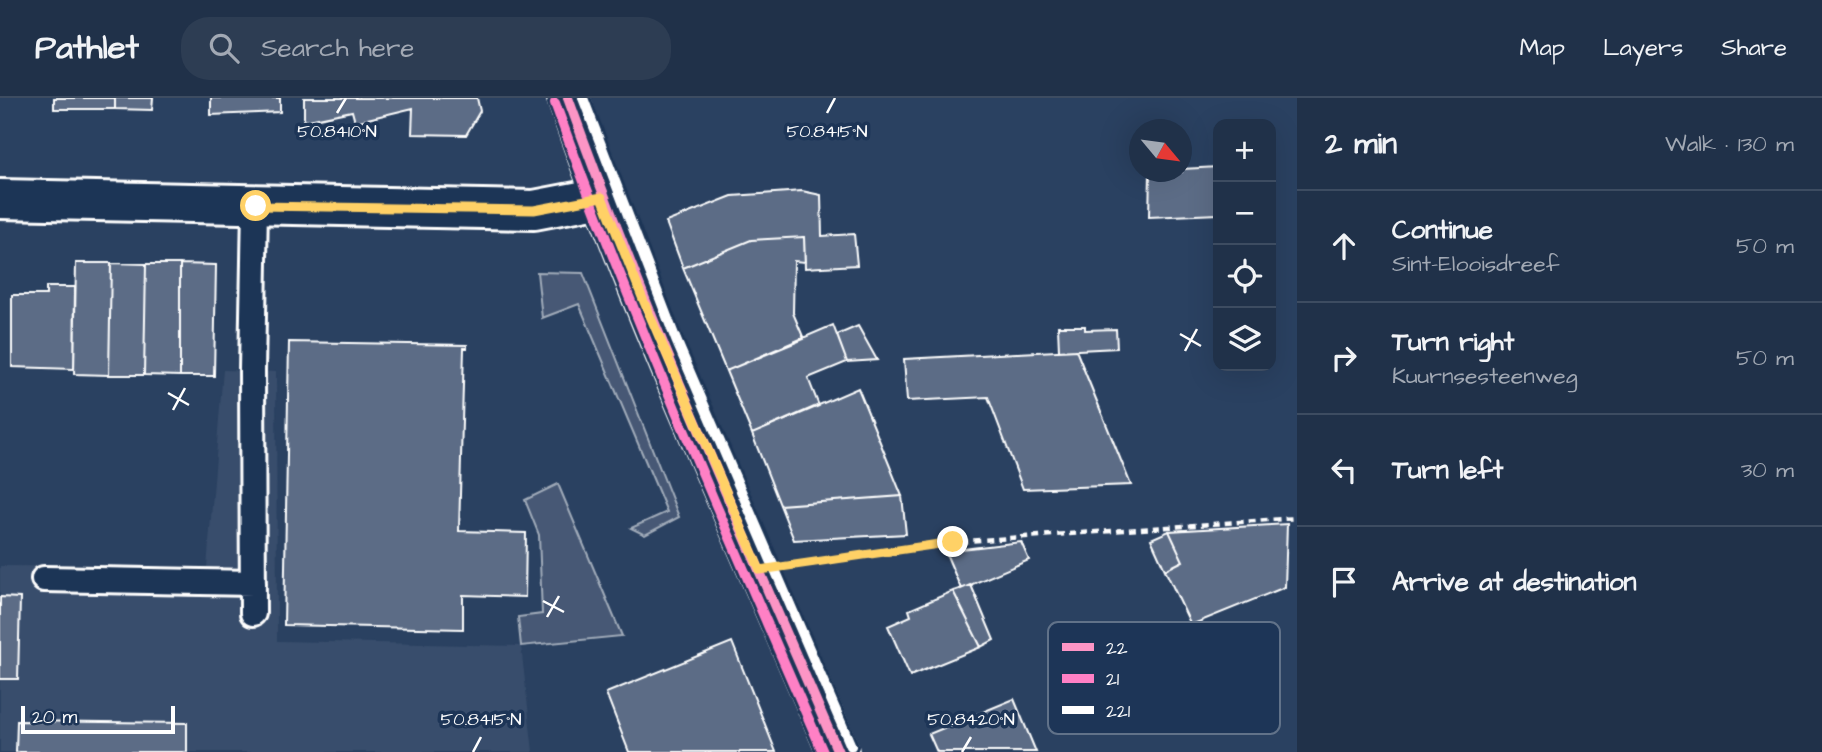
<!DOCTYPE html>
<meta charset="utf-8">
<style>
:root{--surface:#203149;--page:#2d3d53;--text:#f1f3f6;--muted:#a2a9b4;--line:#3d4c61}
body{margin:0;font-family:"Architects Daughter",sans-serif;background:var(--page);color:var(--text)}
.controls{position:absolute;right:21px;top:21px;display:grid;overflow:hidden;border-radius:14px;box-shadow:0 7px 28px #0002}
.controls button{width:63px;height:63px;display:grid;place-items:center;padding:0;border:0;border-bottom:2px solid var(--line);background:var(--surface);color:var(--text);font:35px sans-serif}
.compass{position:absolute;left:1129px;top:21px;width:63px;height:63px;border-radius:50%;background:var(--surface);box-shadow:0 7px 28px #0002;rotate:119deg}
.scale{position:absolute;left:21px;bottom:18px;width:154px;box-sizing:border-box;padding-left:7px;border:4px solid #fff;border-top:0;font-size:19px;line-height:24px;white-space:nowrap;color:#fff;-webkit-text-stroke:5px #1d3557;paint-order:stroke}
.stop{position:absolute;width:21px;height:21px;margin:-16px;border:5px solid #ffd166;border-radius:50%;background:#fff}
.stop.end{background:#ffd166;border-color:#fff;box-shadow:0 2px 7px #0008}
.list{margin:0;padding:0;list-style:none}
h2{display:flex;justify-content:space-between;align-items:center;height:91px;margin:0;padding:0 28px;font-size:30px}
h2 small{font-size:23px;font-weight:400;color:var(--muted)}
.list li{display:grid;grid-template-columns:46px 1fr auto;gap:21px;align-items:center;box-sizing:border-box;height:112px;padding:0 28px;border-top:2px solid var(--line)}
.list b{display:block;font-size:26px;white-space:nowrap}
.list p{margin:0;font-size:23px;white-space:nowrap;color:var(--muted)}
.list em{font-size:23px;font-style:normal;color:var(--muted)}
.icon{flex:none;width:38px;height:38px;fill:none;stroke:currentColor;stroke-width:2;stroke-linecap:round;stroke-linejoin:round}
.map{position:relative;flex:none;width:1297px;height:654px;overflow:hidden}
header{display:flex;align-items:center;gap:42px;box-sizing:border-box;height:98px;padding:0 35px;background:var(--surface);border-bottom:2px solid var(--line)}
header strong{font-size:33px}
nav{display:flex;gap:38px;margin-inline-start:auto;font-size:24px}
.search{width:490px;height:63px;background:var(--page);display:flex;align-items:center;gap:18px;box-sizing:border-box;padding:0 24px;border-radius:28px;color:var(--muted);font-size:26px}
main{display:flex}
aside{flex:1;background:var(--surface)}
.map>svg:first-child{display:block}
.built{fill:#394e6c}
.green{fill:#465975;stroke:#a2acba;stroke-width:2}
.building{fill:#5b6c86;stroke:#fff;stroke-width:2}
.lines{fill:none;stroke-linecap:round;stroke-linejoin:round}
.lane-casing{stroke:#fff;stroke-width:30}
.street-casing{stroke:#fff;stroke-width:44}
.secondary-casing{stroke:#fff;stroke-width:44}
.path{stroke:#fff;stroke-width:4.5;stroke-dasharray:7 5;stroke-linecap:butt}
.lane{stroke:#1d3557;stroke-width:24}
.street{stroke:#1d3557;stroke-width:38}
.secondary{stroke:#1d3557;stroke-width:38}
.bus-1-casing{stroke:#1d3557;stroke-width:16}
.bus-2-casing{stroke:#1d3557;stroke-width:16}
.bus-3-casing{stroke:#1d3557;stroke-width:16}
.bus-1{stroke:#fc95c5;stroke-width:10}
.bus-2{stroke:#ff80c5;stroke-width:10}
.bus-3{stroke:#fff;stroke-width:10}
.route{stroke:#ffd166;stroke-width:9}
.ticks{fill:none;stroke:#fff;stroke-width:2.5}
.key{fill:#1d3557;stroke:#617289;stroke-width:2}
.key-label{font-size:19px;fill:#fff}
.ticks-label{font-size:18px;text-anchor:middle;fill:#fff;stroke:#1d3557;stroke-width:7;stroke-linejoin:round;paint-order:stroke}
</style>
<header>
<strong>Pathlet</strong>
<div class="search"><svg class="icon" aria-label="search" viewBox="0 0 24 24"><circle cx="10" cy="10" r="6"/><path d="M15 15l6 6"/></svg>Search here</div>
<nav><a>Map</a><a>Layers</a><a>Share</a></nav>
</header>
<main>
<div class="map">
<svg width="1297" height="654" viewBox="0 0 1297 654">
<rect width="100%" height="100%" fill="#2a4161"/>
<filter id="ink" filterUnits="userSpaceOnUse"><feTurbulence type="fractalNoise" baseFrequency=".0143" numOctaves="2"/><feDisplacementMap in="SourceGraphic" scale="14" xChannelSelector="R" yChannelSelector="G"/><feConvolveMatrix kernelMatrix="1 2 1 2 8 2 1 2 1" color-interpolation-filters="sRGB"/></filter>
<g filter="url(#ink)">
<!-- built -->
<path class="built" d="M223,272L276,274L277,543L521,548L533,654H0V468L207,470Z"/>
<!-- green -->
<path class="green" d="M537,174L583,175L679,419L645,437L631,430L667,414L579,206L542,220Z
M558,386L622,538L521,548L518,519L542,516L539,437L525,402Z"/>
<!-- building -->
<path class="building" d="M54,0H115V11H54Z
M115,0H153L152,12L115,11Z
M211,0H280V14L211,17Z
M304,0H477L480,13L466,37L412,36L413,10L355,24L352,13L304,23Z
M1218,69V116L1149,119L1150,74H1182V71Z
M802,93L821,97L822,138L854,136L857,167L805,170L804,139L751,142L683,170L666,124L732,98Z
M804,139L805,164L794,163L793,215L804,241L726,273L683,170L751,142Z
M76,165H111L109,277L74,276Z
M111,165L146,166L144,277H109Z
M146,166H180V278L144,277Z
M180,166L216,167L214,278H180Z
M46,189H75L74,271L12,269V197H46Z
M833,227L847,264L808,280L819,308L752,336L726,273Z
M858,228L877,262L847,264L837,237Z
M1058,228H1085V232L1116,231L1117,250L1059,253Z
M289,244L467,247V250H464L459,433L526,435L525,499L463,497V531L284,527Z
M1076,252L1131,387L1023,391L988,299L907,303L904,261Z
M858,290L902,398L780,407L752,336Z
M902,398L906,436L794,442L780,407Z
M1287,426L1285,489L1191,527L1165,472L1183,463L1169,433Z
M1169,433L1183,463L1165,472L1151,441Z
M1021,444L1029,462L961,491L945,453Z
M971,487L994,542L981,549L953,493Z
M953,493L981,549L910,578L888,528L911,518L909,512Z
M0,499L20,500L18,581H0Z
M732,544L776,654H629L606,595Z
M1014,601L1036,654H937L929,636Z
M17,623L187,625V654H16Z"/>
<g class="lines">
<!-- lane casing -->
<g class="lane-casing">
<path id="lane" d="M44,481L253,485
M253,515L252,273L255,108"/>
</g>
<!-- street casing -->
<g class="street-casing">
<path id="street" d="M0,101L534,112L602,99"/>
</g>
<!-- secondary casing -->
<g class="secondary-casing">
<path id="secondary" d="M568,0C645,223 745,437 838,654"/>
</g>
<!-- path -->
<path class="path" d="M807,466L953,444L1297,420"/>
<!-- lane -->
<use href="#lane" class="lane"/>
<!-- street -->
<use href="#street" class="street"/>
<!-- secondary -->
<use href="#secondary" class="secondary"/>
<!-- bus-1 casing -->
<g class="bus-1-casing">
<path id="bus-1" d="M568,0C648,222 744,437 838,654"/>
</g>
<!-- bus-2 casing -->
<g class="bus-2-casing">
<path id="bus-2" d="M555,5C634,225 730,439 823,654"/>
</g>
<!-- bus-3 casing -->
<g class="bus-3-casing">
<path id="bus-3" d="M583,0L676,242L851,648"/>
</g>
<!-- bus-1 -->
<use href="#bus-1" class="bus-1"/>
<!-- bus-2 -->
<use href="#bus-2" class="bus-2"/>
<!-- bus-3 -->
<use href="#bus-3" class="bus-3"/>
</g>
</g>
<g class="lines" filter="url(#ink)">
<!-- route -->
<path class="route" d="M256,108L534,112L602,99L644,204L760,472L953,444"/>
</g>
<!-- ticks -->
<path class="ticks" d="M337,15L346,0M827,15L835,0M1180,236L1201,248M1185,253L1197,231M168,295L189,307M173,312L185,290M543,503L564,514M547,519L559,498M473,654L481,639M962,654L971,639"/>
<!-- legend -->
<rect x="1048" y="524" width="232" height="112" rx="10" class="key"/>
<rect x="1062" y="545" width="32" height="8" fill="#fc95c5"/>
<rect x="1062" y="576" width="32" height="9" fill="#ff80c5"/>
<rect x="1062" y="608" width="32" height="8" fill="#fff"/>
<g class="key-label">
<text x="1106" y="556">22</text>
<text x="1106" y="587">21</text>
<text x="1106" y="619">221</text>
</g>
<g class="ticks-label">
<text x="337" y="39">50.8410°N</text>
<text x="827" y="39">50.8415°N</text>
<text x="481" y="627">50.8415°N</text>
<text x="971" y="627">50.8420°N</text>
</g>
</svg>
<div class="controls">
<button>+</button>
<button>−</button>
<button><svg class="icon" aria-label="locate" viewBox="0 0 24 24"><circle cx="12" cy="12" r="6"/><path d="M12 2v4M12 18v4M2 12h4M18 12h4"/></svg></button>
<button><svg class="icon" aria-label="layers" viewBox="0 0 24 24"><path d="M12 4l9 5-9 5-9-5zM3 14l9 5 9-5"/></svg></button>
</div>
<svg class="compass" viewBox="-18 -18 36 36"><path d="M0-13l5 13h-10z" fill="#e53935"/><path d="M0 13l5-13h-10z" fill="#a2a9b4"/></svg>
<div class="scale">20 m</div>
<div class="stop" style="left:256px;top:108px"></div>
<div class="stop end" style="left:953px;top:444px"></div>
</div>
<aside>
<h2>2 min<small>Walk · 130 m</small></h2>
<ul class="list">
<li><svg class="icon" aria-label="ahead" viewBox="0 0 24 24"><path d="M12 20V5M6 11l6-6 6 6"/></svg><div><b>Continue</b><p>Sint-Elooisdreef</p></div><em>50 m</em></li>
<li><svg class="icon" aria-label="right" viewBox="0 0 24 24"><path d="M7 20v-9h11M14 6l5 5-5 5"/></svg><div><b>Turn right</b><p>Kuurnsesteenweg</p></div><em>50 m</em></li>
<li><svg class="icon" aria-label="left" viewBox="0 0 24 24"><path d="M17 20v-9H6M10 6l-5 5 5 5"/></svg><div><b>Turn left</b></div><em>30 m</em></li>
<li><svg class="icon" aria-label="arrive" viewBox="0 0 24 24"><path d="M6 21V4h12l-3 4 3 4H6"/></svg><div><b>Arrive at destination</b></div></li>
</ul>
</aside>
</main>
